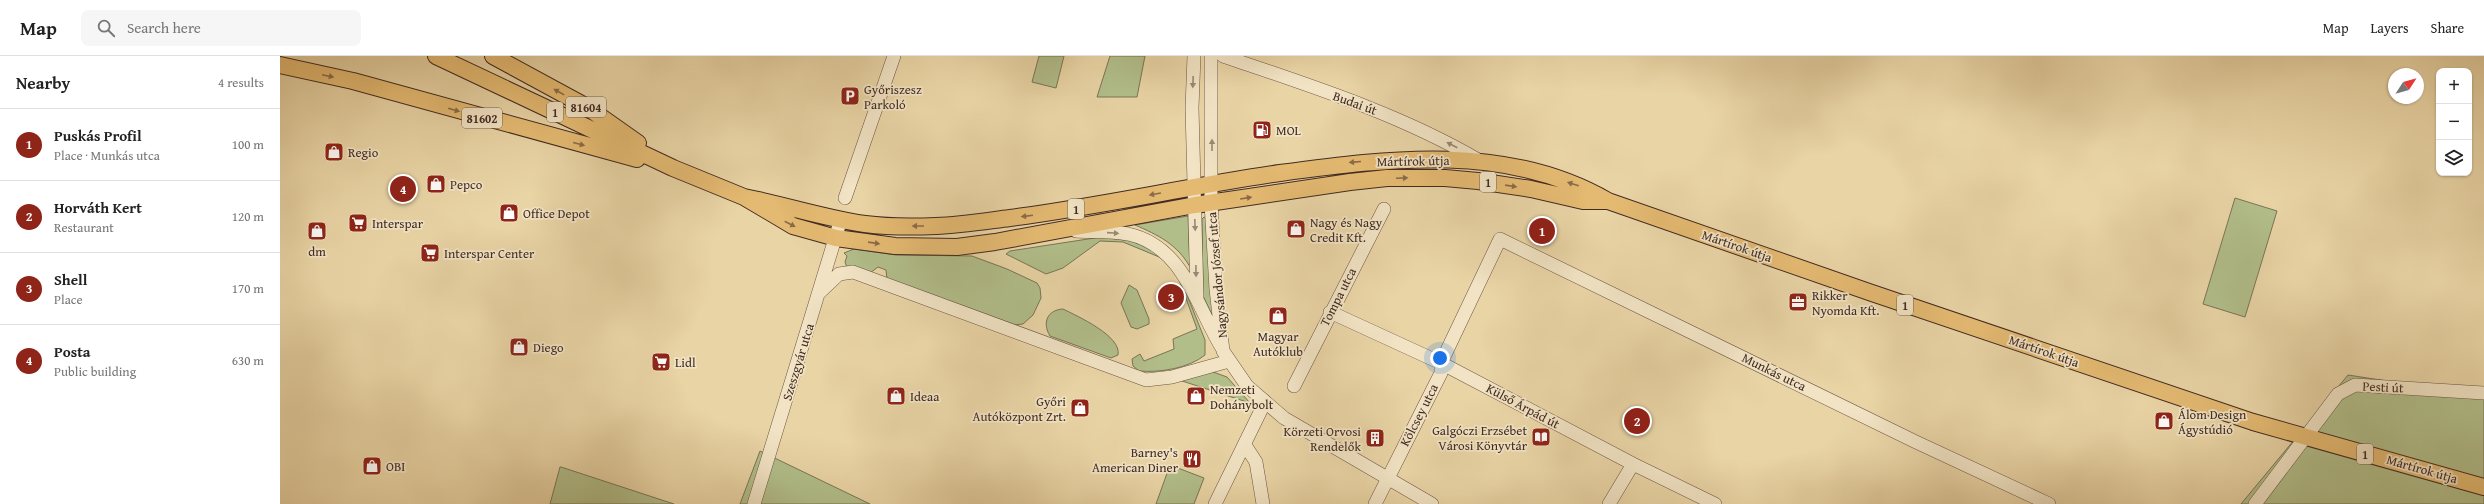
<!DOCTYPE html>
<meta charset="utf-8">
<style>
:root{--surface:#fff;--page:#f6f6f6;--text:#222;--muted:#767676;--line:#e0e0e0;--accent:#8f2418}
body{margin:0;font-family:"Gentium Book Plus",serif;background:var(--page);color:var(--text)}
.controls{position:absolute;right:12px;top:12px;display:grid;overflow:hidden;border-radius:8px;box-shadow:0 1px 3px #0004}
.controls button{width:36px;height:36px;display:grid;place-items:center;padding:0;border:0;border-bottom:1px solid var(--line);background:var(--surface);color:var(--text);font:20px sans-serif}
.compass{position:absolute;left:2108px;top:12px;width:36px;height:36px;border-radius:50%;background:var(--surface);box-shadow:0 1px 3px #0004;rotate:54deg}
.you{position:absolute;left:1160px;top:302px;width:14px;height:14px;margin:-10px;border:3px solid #fff;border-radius:50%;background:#1a73e8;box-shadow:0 0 0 6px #1a73e833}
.badge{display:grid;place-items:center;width:26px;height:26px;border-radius:50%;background:var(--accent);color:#fff;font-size:13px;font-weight:700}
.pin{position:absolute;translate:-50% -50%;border:2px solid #fff;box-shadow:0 1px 4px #0006}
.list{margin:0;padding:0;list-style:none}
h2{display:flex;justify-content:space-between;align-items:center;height:52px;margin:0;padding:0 16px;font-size:17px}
h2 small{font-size:13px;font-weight:400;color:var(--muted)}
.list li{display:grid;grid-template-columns:26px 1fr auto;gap:12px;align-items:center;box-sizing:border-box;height:72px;padding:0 16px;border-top:1px solid var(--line)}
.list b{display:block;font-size:15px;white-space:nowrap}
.list p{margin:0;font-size:13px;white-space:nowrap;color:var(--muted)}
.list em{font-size:13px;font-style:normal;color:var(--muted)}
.icon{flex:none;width:22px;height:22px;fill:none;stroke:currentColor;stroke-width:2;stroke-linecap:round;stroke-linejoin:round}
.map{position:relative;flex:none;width:2204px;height:448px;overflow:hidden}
header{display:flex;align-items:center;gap:24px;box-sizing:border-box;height:56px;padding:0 20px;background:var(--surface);border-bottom:1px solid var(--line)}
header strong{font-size:19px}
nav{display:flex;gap:22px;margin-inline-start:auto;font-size:14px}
.search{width:280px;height:36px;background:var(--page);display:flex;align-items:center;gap:10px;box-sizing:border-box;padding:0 14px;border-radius:8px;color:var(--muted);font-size:15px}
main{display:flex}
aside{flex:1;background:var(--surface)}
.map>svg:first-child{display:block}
.green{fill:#b1be8a;stroke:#7a7456}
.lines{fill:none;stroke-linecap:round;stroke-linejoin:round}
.minor-casing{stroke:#6c5544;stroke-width:14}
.major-casing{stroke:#422b23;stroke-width:18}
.minor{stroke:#f1e3c4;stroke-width:13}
.major{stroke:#e4ba72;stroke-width:16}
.oneway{fill:#8b6b47}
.oneway2{fill:#9a8774}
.labels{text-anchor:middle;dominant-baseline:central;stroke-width:3.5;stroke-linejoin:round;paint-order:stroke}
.shield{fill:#f1e3c4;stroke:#766253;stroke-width:1}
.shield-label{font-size:12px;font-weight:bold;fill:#422b23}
.poi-label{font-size:13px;fill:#422b23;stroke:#f1e3c4;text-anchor:start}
.street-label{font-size:13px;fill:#422b23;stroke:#f1e3c4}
</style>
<header>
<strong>Map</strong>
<div class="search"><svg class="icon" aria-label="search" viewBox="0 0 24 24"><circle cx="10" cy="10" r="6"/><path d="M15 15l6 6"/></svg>Search here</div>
<nav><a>Map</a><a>Layers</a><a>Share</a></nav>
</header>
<main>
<aside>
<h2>Nearby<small>4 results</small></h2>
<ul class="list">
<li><span class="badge">1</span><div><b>Puskás Profil</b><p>Place · Munkás utca</p></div><em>100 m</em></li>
<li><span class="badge">2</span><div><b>Horváth Kert</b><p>Restaurant</p></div><em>120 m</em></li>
<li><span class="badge">3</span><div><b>Shell</b><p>Place</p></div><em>170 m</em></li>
<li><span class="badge">4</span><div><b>Posta</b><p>Public building</p></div><em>630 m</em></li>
</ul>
</aside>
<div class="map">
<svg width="2204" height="448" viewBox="0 0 2204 448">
<rect width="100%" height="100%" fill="#e9d4a5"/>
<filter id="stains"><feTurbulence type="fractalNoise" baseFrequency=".005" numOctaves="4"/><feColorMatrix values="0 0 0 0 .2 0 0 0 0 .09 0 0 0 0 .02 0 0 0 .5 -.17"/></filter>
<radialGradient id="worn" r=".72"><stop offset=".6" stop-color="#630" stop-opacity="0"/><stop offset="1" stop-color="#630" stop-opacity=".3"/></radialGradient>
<!-- green -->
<path class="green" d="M759,0H784L776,32L752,26Z
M830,0H865L857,41H817Z
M1955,142L1997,155L1965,261L1923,248Z
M908,160L910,211C897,188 878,179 855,169Z
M924,161L927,162L935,265L923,240L922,163Z
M821,181L868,187L899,219L925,284V299C909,312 880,317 859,315L853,310L852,303L860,298L864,305L894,293L893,283L917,273L899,223L884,203L843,186L820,185L783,212L766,218L726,198L730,195Z
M574,193L616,199L692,200L727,213L757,227L760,232L761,242L753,259L743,268L734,269L607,223L606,214L598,211L590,217L567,212L565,206L567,200L564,197Z
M849,229L857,234L869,263V268L857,273L851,271L841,247Z
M783,253C797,260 842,280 838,299L831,302L770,280C762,267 767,254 783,253Z
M933,316L947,321L970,347L899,324Z
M2068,319L2166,334L2204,335V448H1961Z
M480,395L590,448H460Z
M890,409L924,422L914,448H876Z
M280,411H281L394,448H270Z"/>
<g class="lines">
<!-- minor casing -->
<g class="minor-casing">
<path id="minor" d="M914,0L912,52L917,241
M931,0V147L936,233L943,295L967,330L1004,362L1152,448
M943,0C1031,30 1120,58 1200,105
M565,142L614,0
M796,175C813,176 831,175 848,178C904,190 916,250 942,292
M539,237L559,218L573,216L866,324L892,321L949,305
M1050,256L1161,307L1353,408L1435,448
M1014,330L1104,153
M965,389L976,406L983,448
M474,448L561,163
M935,448L985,346
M1095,448L1161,317V307L1220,183L1636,386L1769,448
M1329,448L1353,408
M1975,448L2058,338L2075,329L2204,337"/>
</g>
<!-- major casing -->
<g class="major-casing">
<path id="major" d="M156,0L393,112L464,141L513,170L556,182L615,190L677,191L715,186L915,149L1070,126L1107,122H1165L1198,125L1251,133L1303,145H1326
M213,0L307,51L358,87
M0,9L73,25L357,103
M464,141C505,149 544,162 585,168C608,171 633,171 656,170C681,169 706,165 730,162C821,150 910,130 1000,117C1110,102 1228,87 1328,145L1589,236L1973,366L2204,431"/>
</g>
<!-- minor -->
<use href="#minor" class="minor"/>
<!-- major -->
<use href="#major" class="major"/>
</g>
<!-- one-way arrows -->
<defs><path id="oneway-solid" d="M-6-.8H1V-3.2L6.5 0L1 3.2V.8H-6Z"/></defs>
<g class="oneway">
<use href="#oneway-solid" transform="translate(48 20) rotate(12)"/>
<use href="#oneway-solid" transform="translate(279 36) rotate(-151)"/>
<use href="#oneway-solid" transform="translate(174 54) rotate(16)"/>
<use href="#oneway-solid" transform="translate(299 88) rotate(15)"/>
<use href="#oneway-solid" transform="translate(1075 106) rotate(175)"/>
<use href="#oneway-solid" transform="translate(1122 122) rotate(-2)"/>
<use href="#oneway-solid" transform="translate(1293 128) rotate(-163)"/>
<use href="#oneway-solid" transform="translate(1231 130) rotate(8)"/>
<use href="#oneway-solid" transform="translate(875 138) rotate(170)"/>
<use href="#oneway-solid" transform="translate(966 142) rotate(-9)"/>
<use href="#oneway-solid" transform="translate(747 160) rotate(173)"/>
<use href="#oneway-solid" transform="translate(510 168) rotate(28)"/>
<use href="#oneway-solid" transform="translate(638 170) rotate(-180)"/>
<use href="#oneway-solid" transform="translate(594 187) rotate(8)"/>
</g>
<g class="oneway2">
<use href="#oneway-solid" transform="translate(913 26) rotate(92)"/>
<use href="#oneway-solid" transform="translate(932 89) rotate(-90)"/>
<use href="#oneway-solid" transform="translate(1172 89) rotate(-152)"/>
<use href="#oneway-solid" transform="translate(915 169) rotate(88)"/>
<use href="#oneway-solid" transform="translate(833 177) rotate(4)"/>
<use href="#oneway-solid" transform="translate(916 215) rotate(89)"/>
</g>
<!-- icons -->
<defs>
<g id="parking-square" transform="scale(1)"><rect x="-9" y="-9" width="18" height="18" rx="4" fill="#8f2418" stroke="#f1e3c4"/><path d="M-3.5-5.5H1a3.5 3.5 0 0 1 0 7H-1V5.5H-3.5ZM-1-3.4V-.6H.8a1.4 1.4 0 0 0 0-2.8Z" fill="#fff"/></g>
<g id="fuel-square" transform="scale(1)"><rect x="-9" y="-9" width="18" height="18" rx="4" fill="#8f2418" stroke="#f1e3c4"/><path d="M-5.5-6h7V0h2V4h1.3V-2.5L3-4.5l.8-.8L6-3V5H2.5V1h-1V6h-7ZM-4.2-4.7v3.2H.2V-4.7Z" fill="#fff"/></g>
<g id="shop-square" transform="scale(1)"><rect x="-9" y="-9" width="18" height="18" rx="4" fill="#8f2418" stroke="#f1e3c4"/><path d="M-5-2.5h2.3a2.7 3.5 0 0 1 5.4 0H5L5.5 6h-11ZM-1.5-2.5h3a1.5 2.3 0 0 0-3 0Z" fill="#fff"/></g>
<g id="supermarket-square" transform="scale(1)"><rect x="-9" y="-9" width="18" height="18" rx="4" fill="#8f2418" stroke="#f1e3c4"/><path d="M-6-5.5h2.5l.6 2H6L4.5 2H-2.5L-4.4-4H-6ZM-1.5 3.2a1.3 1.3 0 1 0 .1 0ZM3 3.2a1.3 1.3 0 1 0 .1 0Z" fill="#fff"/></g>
<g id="office-square" transform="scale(1)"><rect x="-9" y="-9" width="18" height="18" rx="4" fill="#8f2418" stroke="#f1e3c4"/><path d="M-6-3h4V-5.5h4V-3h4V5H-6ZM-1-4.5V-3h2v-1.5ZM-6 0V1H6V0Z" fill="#fff"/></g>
<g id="library-square" transform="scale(1)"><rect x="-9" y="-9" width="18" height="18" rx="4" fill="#8f2418" stroke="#f1e3c4"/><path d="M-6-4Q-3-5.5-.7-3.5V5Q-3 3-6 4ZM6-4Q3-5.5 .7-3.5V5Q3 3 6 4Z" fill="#fff"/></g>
<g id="building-square" transform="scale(1)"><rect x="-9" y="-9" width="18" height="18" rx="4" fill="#8f2418" stroke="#f1e3c4"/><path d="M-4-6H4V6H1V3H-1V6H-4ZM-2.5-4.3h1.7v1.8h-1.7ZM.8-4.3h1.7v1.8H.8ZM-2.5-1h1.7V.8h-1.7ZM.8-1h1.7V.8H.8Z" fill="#fff"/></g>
<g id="restaurant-square" transform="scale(1)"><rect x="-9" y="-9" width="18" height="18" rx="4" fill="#8f2418" stroke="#f1e3c4"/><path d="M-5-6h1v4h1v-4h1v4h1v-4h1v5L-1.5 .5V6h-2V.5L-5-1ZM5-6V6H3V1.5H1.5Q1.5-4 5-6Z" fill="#fff"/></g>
</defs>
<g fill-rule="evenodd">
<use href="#parking-square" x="570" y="40"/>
<use href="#fuel-square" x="982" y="74"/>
<use href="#shop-square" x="54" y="96"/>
<use href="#shop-square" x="156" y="128"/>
<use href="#shop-square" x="229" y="157"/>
<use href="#supermarket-square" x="78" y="167"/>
<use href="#shop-square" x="1016" y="173"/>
<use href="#shop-square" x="37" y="175"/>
<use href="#supermarket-square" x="150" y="197"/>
<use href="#office-square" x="1518" y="246"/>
<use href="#shop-square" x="998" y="260"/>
<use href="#shop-square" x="239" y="291"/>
<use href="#supermarket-square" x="381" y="306"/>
<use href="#shop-square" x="616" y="340"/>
<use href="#shop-square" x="916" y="340"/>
<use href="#shop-square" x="800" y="352"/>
<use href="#shop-square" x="1884" y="365"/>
<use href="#library-square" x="1261" y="381"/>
<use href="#building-square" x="1095" y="382"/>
<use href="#restaurant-square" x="912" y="403"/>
<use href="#shop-square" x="92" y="410"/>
</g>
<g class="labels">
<!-- shield labels -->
<g class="shield">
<rect x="286" y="41" width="40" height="20" rx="3"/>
<rect x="267" y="46" width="16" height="20" rx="3"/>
<rect x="182" y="52" width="40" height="20" rx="3"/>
<rect x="1200" y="116" width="16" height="20" rx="3"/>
<rect x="788" y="143" width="16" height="20" rx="3"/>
<rect x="1617" y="239" width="16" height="20" rx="3"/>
<rect x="2077" y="388" width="16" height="20" rx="3"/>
</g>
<g class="shield-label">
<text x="306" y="51">81604</text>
<text x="275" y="56">1</text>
<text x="202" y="62">81602</text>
<text x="1208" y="126">1</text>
<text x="796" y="153">1</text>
<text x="1625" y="249">1</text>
<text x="2085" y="398">1</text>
</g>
<!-- poi labels -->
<g class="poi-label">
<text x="584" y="33">Győriszesz<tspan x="584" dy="15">Parkoló</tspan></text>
<text x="996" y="74">MOL</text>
<text x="68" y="96">Regio</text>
<text x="170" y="128">Pepco</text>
<text x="243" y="157">Office Depot</text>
<text x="1030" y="166">Nagy és Nagy<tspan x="1030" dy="15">Credit Kft.</tspan></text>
<text x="92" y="167">Interspar</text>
<text x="37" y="195" text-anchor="middle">dm</text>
<text x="164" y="197">Interspar Center</text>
<text x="1532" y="239">Rikker<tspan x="1532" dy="15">Nyomda Kft.</tspan></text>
<text x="998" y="280" text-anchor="middle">Magyar<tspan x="998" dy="15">Autóklub</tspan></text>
<text x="253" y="291">Diego</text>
<text x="395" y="306">Lidl</text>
<text x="930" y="333">Nemzeti<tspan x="930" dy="15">Dohánybolt</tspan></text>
<text x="630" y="340">Ideaa</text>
<text x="786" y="345" text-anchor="end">Győri<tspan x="786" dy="15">Autóközpont Zrt.</tspan></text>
<text x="1898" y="358">Álom Design<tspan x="1898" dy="15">Ágystúdió</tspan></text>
<text x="1247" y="374" text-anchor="end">Galgóczi Erzsébet<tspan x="1247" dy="15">Városi Könyvtár</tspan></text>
<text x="1081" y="375" text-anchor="end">Körzeti Orvosi<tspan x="1081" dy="15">Rendelők</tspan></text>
<text x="898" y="396" text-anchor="end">Barney's<tspan x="898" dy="15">American Diner</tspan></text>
<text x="106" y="410">OBI</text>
</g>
<!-- street labels -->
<g class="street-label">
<text transform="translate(1075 47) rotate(20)">Budai út</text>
<text transform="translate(1133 105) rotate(-1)">Mártírok útja</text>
<text transform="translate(1457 190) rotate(19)">Mártírok útja</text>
<text transform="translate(937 219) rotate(-95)">Nagysándor József utca</text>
<text transform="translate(1058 241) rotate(-63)">Tompa utca</text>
<text transform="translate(1764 295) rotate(19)">Mártírok útja</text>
<text transform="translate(518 306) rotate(-73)">Szeszgyár utca</text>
<text transform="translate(1494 316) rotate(26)">Munkás utca</text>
<text transform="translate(2103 331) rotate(3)">Pesti út</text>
<text transform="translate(1243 350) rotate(28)">Külső Árpád út</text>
<text transform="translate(1139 359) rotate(-63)">Kölcsey utca</text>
<text transform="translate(2142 413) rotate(16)">Mártírok útja</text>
</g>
</g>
<rect width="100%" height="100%" filter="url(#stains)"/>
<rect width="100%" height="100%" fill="url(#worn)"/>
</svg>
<div class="controls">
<button>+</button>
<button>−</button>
<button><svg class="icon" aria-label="layers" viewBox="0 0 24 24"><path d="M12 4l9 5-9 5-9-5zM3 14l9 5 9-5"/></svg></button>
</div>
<svg class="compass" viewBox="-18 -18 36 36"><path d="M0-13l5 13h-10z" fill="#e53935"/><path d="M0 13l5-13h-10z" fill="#767676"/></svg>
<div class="you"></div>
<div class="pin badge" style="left:1262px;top:175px">1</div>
<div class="pin badge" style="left:1357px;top:365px">2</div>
<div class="pin badge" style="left:891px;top:241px">3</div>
<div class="pin badge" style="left:123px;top:133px">4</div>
</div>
</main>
